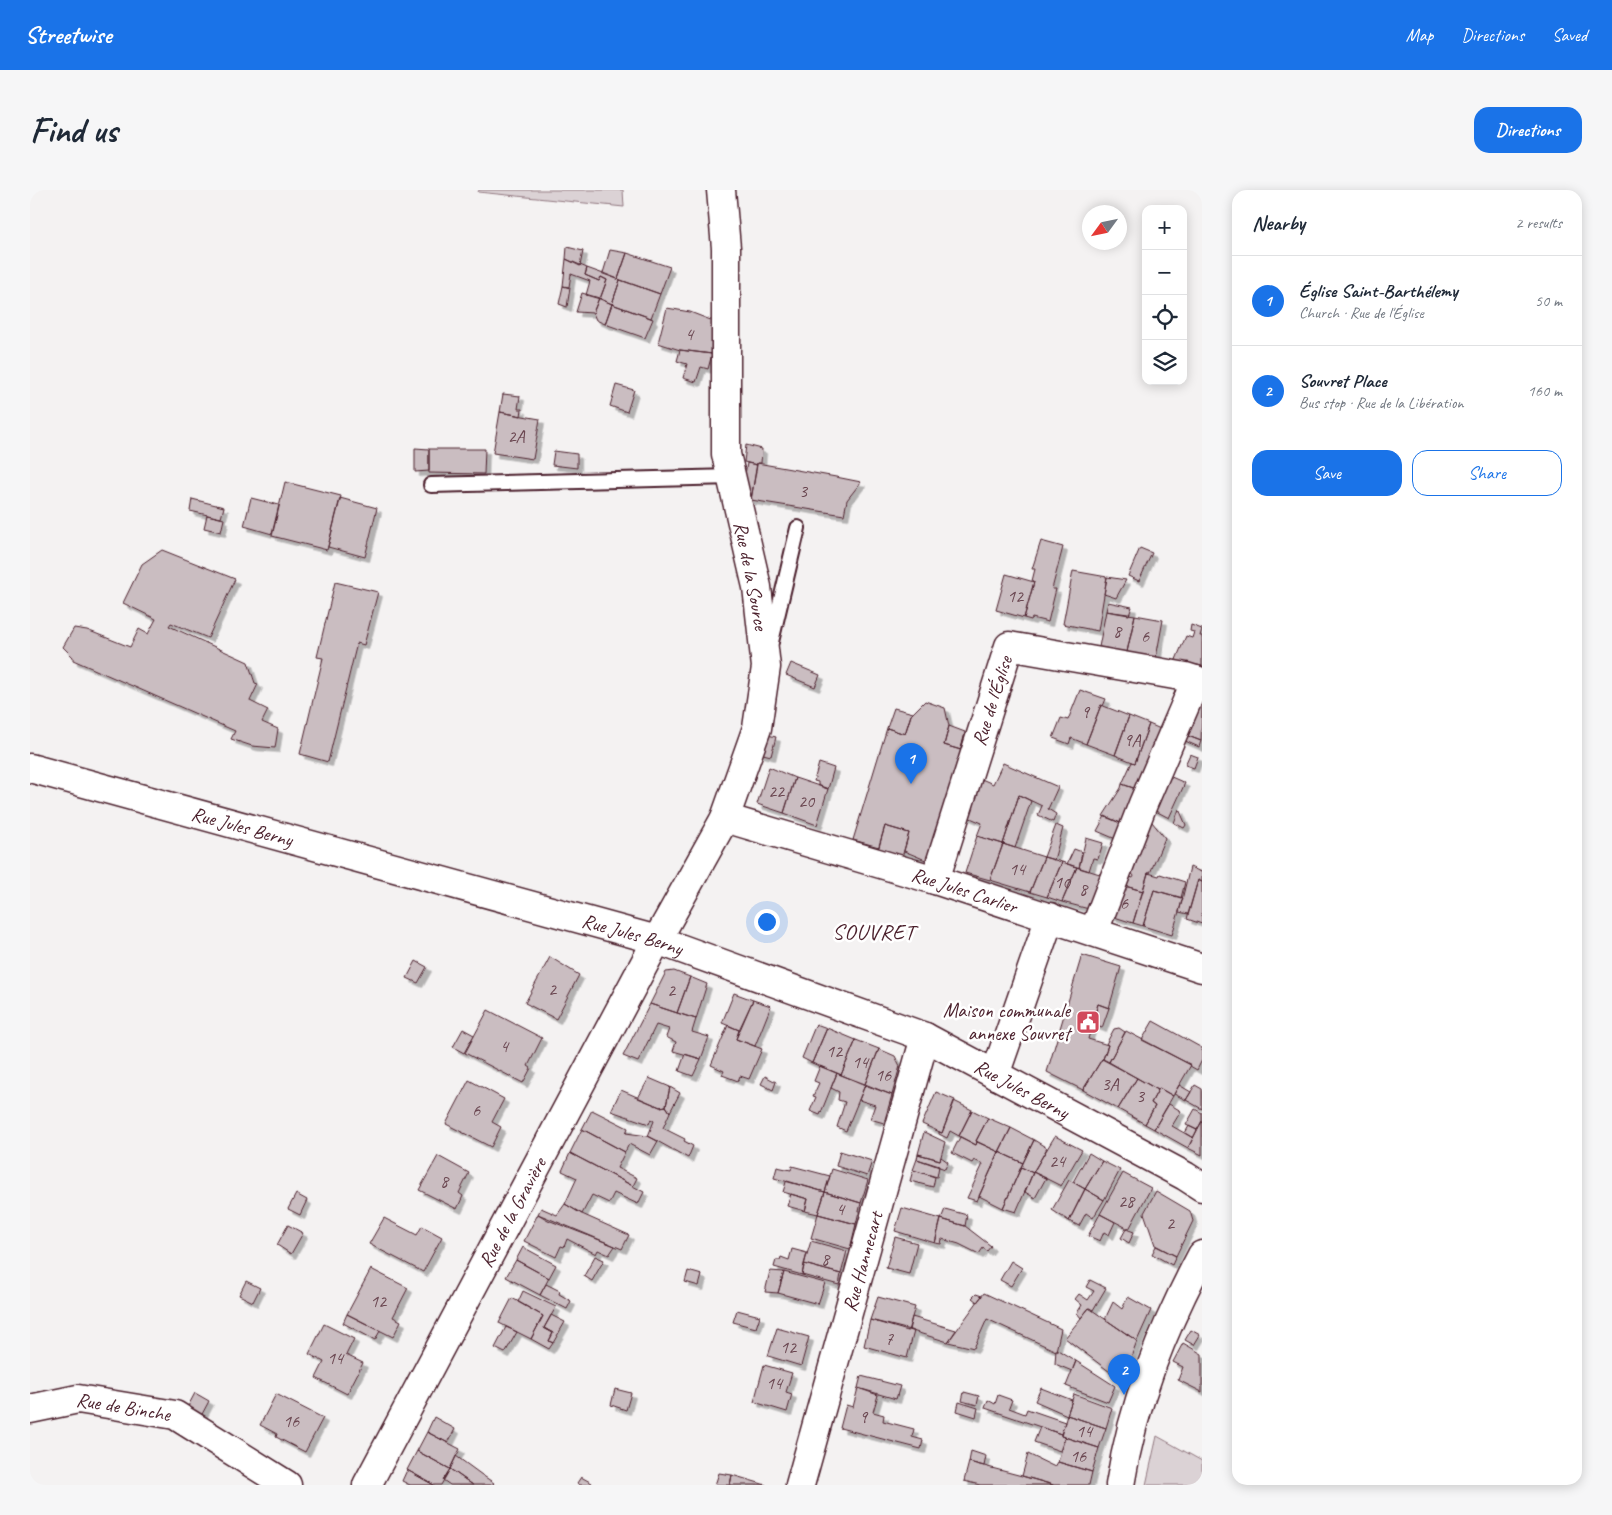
<!DOCTYPE html>
<meta charset="utf-8">
<style>
:root{--surface:#fff;--page:#f6f6f7;--text:#1f2937;--muted:#747a83;--line:#e0e1e3;--accent:#1a73e8}
body{margin:0;font-family:Caveat,sans-serif;background:var(--page);color:var(--text)}
.controls{position:absolute;right:15px;top:15px;display:grid;overflow:hidden;border-radius:10px;box-shadow:0 2px 12px #0003}
.controls button{width:45px;height:45px;display:grid;place-items:center;padding:0;border:0;border-bottom:1px solid var(--line);background:var(--surface);color:var(--text);font:25px sans-serif}
.compass{position:absolute;left:1052px;top:15px;width:45px;height:45px;border-radius:50%;background:var(--surface);box-shadow:0 2px 12px #0003;rotate:237deg}
.you{position:absolute;left:736px;top:731px;width:18px;height:18px;margin:-12px;border:4px solid #fff;border-radius:50%;background:#1a73e8;box-shadow:0 0 0 8px #1a73e833}
.badge{display:grid;place-items:center;width:32px;height:32px;border-radius:50%;background:var(--accent);color:#fff;font-size:16px;font-weight:700}
.pin{position:absolute;translate:-50% -41px;filter:drop-shadow(0 1px 2px #0008)}
.pin::after{content:'';position:absolute;top:26px;width:18px;height:15px;background:inherit;clip-path:polygon(0 0,100% 0,50% 100%)}
.list{margin:0;padding:0;list-style:none}
h2{display:flex;justify-content:space-between;align-items:center;height:65px;margin:0;padding:0 20px;font-size:21px}
h2 small{font-size:16px;font-weight:400;color:var(--muted)}
.list li{display:grid;grid-template-columns:32px 1fr auto;gap:15px;align-items:center;box-sizing:border-box;height:90px;padding:0 20px;border-top:1px solid var(--line)}
.list b{display:block;font-size:19px;white-space:nowrap}
.list p{margin:0;font-size:16px;white-space:nowrap;color:var(--muted)}
.list em{font-size:16px;font-style:normal;color:var(--muted)}
.actions{display:flex;gap:10px;padding:15px 20px}
.actions a{flex:1;padding:11px 0;border:1px solid var(--accent);border-radius:15px;text-align:center;font-size:18px;color:var(--accent)}
.actions .main{background:var(--accent);color:#fff}
.icon{flex:none;width:28px;height:28px;fill:none;stroke:currentColor;stroke-width:2;stroke-linecap:round;stroke-linejoin:round}
.map{position:relative;flex:none;width:1172px;height:1295px;overflow:hidden;border-radius:15px}
header{display:flex;align-items:center;gap:30px;box-sizing:border-box;height:70px;padding:0 25px;background:var(--accent);color:#fff}
header strong{font-size:24px}
nav{display:flex;gap:28px;margin-inline-start:auto;font-size:18px}
.intro{display:flex;align-items:center;justify-content:space-between;box-sizing:border-box;height:120px;padding:0 30px}
h1{margin:0;font-size:35px}
.button{padding:12px 22px;border-radius:15px;background:var(--accent);color:#fff;font-size:18px;font-weight:700}
main{display:flex;gap:30px;padding:0 30px}
aside{flex:1;background:var(--surface);border-radius:15px;box-shadow:0 2px 12px #0003}
.map>svg:first-child{display:block}
.green{fill:#dbd2d5;stroke:#927880}
.building{fill:#cabdc1;stroke:#4a1f2b;filter:url(#shadow)}
.lines{fill:none;stroke-linecap:round;stroke-linejoin:round}
.service-casing{stroke:#4a1f2b;stroke-width:18}
.minor-casing{stroke:#4a1f2b;stroke-width:31}
.secondary-casing{stroke:#4a1f2b;stroke-width:31}
.service{stroke:#fff;stroke-width:14}
.minor{stroke:#fff;stroke-width:28}
.secondary{stroke:#fff;stroke-width:28}
.labels{text-anchor:middle;dominant-baseline:central;stroke-width:5;stroke-linejoin:round;paint-order:stroke}
.number-label{font-size:18px;fill:#6a4650}
.street-label{font-size:20px;fill:#4a1f2b;stroke:#fff}
.poi-label{font-size:20px;fill:#4a1f2b;stroke:#fff;text-anchor:end}
.quarter-label{font-size:22px;letter-spacing:1px;fill:#4a1f2b;stroke:#fff}
</style>
<header>
<strong>Streetwise</strong>
<nav><a>Map</a><a>Directions</a><a>Saved</a></nav>
</header>
<div class="intro"><h1>Find us</h1><a class="button">Directions</a></div>
<main>
<div class="map">
<svg width="1172" height="1295" viewBox="0 0 1172 1295">
<defs>
<filter id="shadow"><feDropShadow dx="4.5" dy="4.5" stdDeviation="0" flood-color="#0004"/></filter>
</defs>
<rect width="100%" height="100%" fill="#f4f2f2"/>
<filter id="ink" filterUnits="userSpaceOnUse"><feTurbulence type="fractalNoise" baseFrequency=".02" numOctaves="2"/><feDisplacementMap in="SourceGraphic" scale="10" xChannelSelector="R" yChannelSelector="G"/><feConvolveMatrix kernelMatrix="1 2 1 2 8 2 1 2 1" color-interpolation-filters="sRGB"/></filter>
<g filter="url(#ink)">
<!-- green -->
<path class="green" d="M449,0H593L594,17L448,2Z
M1127,1246L1172,1271V1295H1116Z"/>
<!-- building -->
<path class="building" d="M537,57L553,61L550,76L536,69Z
M580,60L597,63L588,89L573,83Z
M597,63L640,77L630,104L588,89Z
M536,69L557,78L555,85L569,91L571,87L577,90L570,109L556,105L560,91L541,84L539,97L533,96Z
M557,78L590,90L582,114L570,109L577,90L571,87L569,91L555,85Z
M590,90L630,104L621,128L582,114Z
M533,96L540,98L537,117L529,114Z
M552,103L569,108L563,123L546,122Z
M569,108L582,114L575,134L566,130L563,123Z
M582,114L623,129L615,148L575,134Z
M637,118L660,122L691,134L682,164L650,160L628,153Z
M650,160L682,164L678,179L671,177L666,192L653,188L657,174L647,171Z
M586,195L604,200L597,222L580,216Z
M473,204L490,206L488,219H492L491,226L470,222Z
M470,222L510,229L503,269L463,263Z
M716,255L732,259L731,273H727V275L714,272Z
M385,258L399,259V281L385,282Z
M399,259H455L454,284L399,283Z
M524,261L547,264V278L522,275Z
M717,273L727,275L721,310L711,308Z
M727,273L806,287L831,292L817,310L814,325L721,310Z
M255,292L311,306L297,360L242,346Z
M221,308L249,315L242,344L214,336Z
M310,308L347,318L335,367L298,357Z
M162,309L194,317L191,328L160,321Z
M177,325L194,329L191,342L174,338Z
M1011,351L1033,357L1022,399H1026L1018,432L1002,428L1001,430L994,428L1004,392L1002,391L1005,379H1002Z
M1110,358L1122,363L1109,391L1098,386Z
M132,360L205,389L178,448L141,433L139,436L218,472L225,493L228,494L220,511L238,520L232,532L248,539L245,558L222,556L201,549L205,541L43,470V467L33,457L44,438L57,440L100,457L109,439L118,444L126,429L93,413L112,374Z
M1043,381L1077,387L1068,441L1033,434Z
M976,384L1004,392L994,428L966,420Z
M1077,387L1096,390L1086,408L1074,404Z
M305,392L348,402L334,455L327,453L298,572L270,564L293,468L287,467Z
M1078,412L1102,417L1099,425L1076,421Z
M1076,421L1105,425L1097,462L1069,457Z
M1105,425L1133,430L1126,468L1097,462Z
M1161,435L1172,439L1170,446H1172V477L1145,472L1156,446L1162,448L1164,442L1160,441Z
M761,473L790,485L785,497L756,485Z
M1050,500L1076,509L1073,516L1071,515L1056,554L1041,548L1039,554L1023,548L1031,528L1038,530Z
M895,511L915,518L919,536L914,555L931,560L898,671L874,661L879,643L855,636L849,657L823,650L857,538L875,544L881,525Z
M1161,511L1172,516L1171,551L1148,542Z
M1071,515L1099,526L1085,565L1056,554Z
M864,518L883,523L881,525L875,544L857,538Z
M1099,526L1119,534L1105,573L1085,565Z
M1119,534L1135,541L1109,600L1092,594L1102,572L1105,573Z
M919,536L935,542L931,560L914,555Z
M1148,542L1171,551L1169,557L1146,547Z
M734,544L746,547L741,566L729,563Z
M1160,564L1168,567L1164,578L1155,575Z
M789,573L804,578L798,599L788,595V592L784,591Z
M973,573L1028,597L1018,619L1026,624L1023,632L1008,625L1012,616L989,605L973,654L947,646L952,633L931,624L947,587L963,594Z
M739,577L765,588L754,623L727,614Z
M1130,582L1155,593L1139,628L1116,616Z
M765,588L798,599L787,635L754,623Z
M1092,594L1109,600L1095,635L1073,626L1091,598Z
M989,605L1001,611L985,658L973,654Z
M1149,619L1156,635L1154,638L1144,633Z
M1075,626L1095,635L1088,650L1067,641Z
M1122,632L1135,648L1120,683H1118L1113,701L1084,693L1088,683L1103,688L1104,686L1096,676L1112,640Z
M1026,635L1033,638L1024,670L1014,667Z
M855,636L879,643L872,667L848,659Z
M947,646L973,654L960,690L935,683Z
M1056,648L1073,653L1068,669L1063,668L1059,681L1049,678Z
M973,654L1014,667L1000,702L960,690Z
M1044,659L1052,662L1049,678L1037,674Z
M1014,667L1032,672L1017,707L1000,702Z
M1032,672L1047,677L1032,712L1017,707Z
M1047,677L1073,685L1059,719L1032,712Z
M1160,677L1171,682L1172,680V692L1168,690L1158,724L1149,722Z
M1118,683L1129,686L1130,684L1155,692L1151,708L1124,700L1113,736L1103,733Z
M1168,690L1172,692V734L1157,729Z
M1084,693L1113,701L1103,733L1075,724Z
M1124,700L1153,708L1142,745L1113,736Z
M1052,765L1091,777L1079,818L1068,814L1058,849L1078,855L1073,869H1072L1053,900L1017,882Z
M520,767L549,785L526,829L495,813Z
M386,771L397,777L388,793L377,788Z
M644,781L660,787L647,823L620,814L636,782Z
M660,787L677,794L666,829L647,823Z
M704,803L723,810L709,840L692,833Z
M723,810L741,816L725,856L706,849Z
M620,814L666,829L662,842L679,847L671,869L643,861L646,852L636,847L639,839L626,835L608,872L593,866Z
M1068,814L1079,818L1072,838L1062,834Z
M458,820L512,848L498,876L501,878L493,893L435,863Z
M1123,831L1172,858V870L1167,880L1160,876L1161,875L1112,850Z
M786,834L797,838L782,873L772,868Z
M698,835L709,840L706,849L732,859L719,889L710,886L708,891L692,885L694,881L681,875Z
M797,838L826,850L811,885L782,873Z
M1089,838L1095,842L1079,872L1073,869L1078,855L1076,854L1084,839Z
M433,839L444,845L434,863L423,857Z
M1096,841L1161,875L1143,906L1129,898L1128,900L1079,872Z
M826,850L849,859L835,894L811,885Z
M849,859L865,866L870,876L862,905L835,894Z
M655,864L671,869L663,886L649,881Z
M1072,869L1107,888L1088,919L1053,900Z
M790,876L807,883L790,925L780,921L786,907L783,906L789,893L784,891Z
M807,883L835,895L816,941L807,937L815,912L808,910L809,902L801,898Z
M735,886L746,892L743,900L731,894Z
M619,888L640,897L636,916L630,917L608,908Z
M1107,888L1128,900L1121,913L1125,916L1115,934L1088,919Z
M439,890L474,909L462,932L471,937L461,957L416,934Z
M835,895L862,905L854,933L840,929L845,915L829,910Z
M1149,895L1161,902L1156,910L1144,904Z
M1165,895L1172,899V919L1156,910Z
M640,897L650,903L640,922L636,916Z
M1129,898L1143,906L1124,939L1115,934L1125,916L1121,913Z
M591,900L630,917L636,916L640,922L633,938L655,949L654,951L663,956L658,968L618,946L624,931L621,929L619,934L581,921Z
M906,902L925,910L912,943L892,934Z
M924,911L942,920L929,946L920,941L917,948L909,944V942L912,943Z
M1139,914L1151,921L1142,936L1163,948L1158,958L1124,939Z
M1165,919L1172,923V931L1167,940L1156,935Z
M562,920L598,938L596,943L618,946L628,951L620,965L599,954L595,962L552,939Z
M942,920L958,928L946,951L947,952L946,955L929,946Z
M958,928L981,938L969,962L946,951Z
M1172,931V965L1158,958Z
M1159,936L1167,940L1163,948L1155,943Z
M981,938L1004,950L993,973L969,962Z
M552,939L595,962L587,978L607,988L603,996L540,963Z
M894,942L915,952L910,970L888,964Z
M1025,946L1052,960L1031,996L1003,982Z
M930,947L946,955L947,952L969,962L947,1011L937,1008L953,974L944,970L942,973L922,963Z
M1004,950L1017,958L1003,983L991,977Z
M810,961L842,971L837,986L806,976Z
M969,962L993,973L973,1018L949,1006Z
M540,963L614,1002L608,1014L584,1003L579,1013L562,1005L552,1024L535,1014L547,988L532,981Z
M1059,963L1072,971L1055,999L1043,992Z
M888,964L910,970L911,967L918,972L915,979L887,969Z
M408,966L439,983L429,1003L433,1006L427,1019L389,1000Z
M887,969L909,976L907,987L883,980Z
M1072,971L1090,980L1074,1010L1055,999Z
M762,976L800,986L795,1002L744,988L747,977L761,980Z
M991,977L1003,983L986,1022L973,1018Z
M802,979L838,990L831,1013L795,1002Z
M883,980L905,987L903,997L880,991Z
M1003,982L1016,988L1005,1008L995,1002Z
M1093,983L1121,998L1099,1039L1070,1024Z
M1039,990L1055,999L1039,1031L1022,1020Z
M757,991L795,1002L788,1024L775,1021L778,1009L753,1002L756,992Z
M1055,999L1074,1010L1063,1028L1056,1023L1049,1036L1039,1031Z
M1126,1001L1160,1021L1163,1031L1146,1066L1125,1055L1114,1023Z
M795,1002L831,1013L826,1034L788,1024Z
M266,1004L277,1010L270,1025L258,1019Z
M761,1004L778,1009L775,1021L757,1016Z
M535,1014L552,1024L599,1045L592,1059L508,1024L511,1018L527,1025Z
M872,1018L911,1029L905,1053L865,1041Z
M915,1019L937,1025L935,1036L911,1029Z
M508,1024L518,1030L585,1056L579,1065L568,1060L566,1064L537,1049L534,1057L531,1056L526,1067L494,1051Z
M788,1024L826,1034L820,1059L781,1048Z
M1070,1024L1085,1032L1079,1045L1074,1042L1070,1051L1058,1046Z
M354,1028L387,1045L392,1036L412,1047L393,1082L339,1054Z
M911,1029L935,1036L961,1056L957,1061L953,1058L949,1064L929,1054L912,1049L911,1054L905,1053Z
M258,1035L273,1043L261,1064L247,1055Z
M1096,1039L1104,1042L1099,1053L1091,1048Z
M865,1047L887,1053L879,1084L856,1078Z
M781,1051L817,1061L811,1084L774,1074Z
M1126,1056L1146,1066L1142,1075L1122,1064Z
M493,1057L526,1075L519,1088L486,1070Z
M762,1059L777,1063L772,1085L744,1077L746,1070H750L751,1067L759,1070Z
M565,1066L574,1070L562,1091L554,1086Z
M486,1070L519,1088L510,1105L476,1087Z
M981,1071L992,1078L981,1096L970,1090Z
M774,1074L811,1084L809,1095L772,1085Z
M341,1079L378,1098L363,1127L371,1131L363,1147L317,1124Z
M658,1081L672,1085L669,1096L655,1092Z
M740,1081L754,1082L748,1103L735,1102Z
M754,1082L795,1093L788,1114L748,1103Z
M1060,1090L1076,1098L1063,1120L1059,1118L1051,1128L1047,1123L1052,1115L1045,1109L1049,1104L1058,1110L1064,1101L1056,1097Z
M216,1091L230,1098L223,1112L209,1105Z
M516,1094L530,1101L529,1104L541,1111L537,1119L510,1105Z
M493,1101L526,1117L514,1138L523,1143L519,1151L523,1153L519,1159L501,1149L513,1126L488,1112Z
M954,1103L1031,1139L1026,1161L957,1129L944,1158L918,1152Z
M946,1104L952,1106L947,1112L942,1108Z
M848,1107L885,1117L878,1141L840,1130Z
M1098,1107L1121,1120L1107,1151L1075,1129L1083,1112L1092,1119Z
M482,1108L513,1126L501,1149L469,1133Z
M1059,1118L1107,1151L1092,1191L1035,1148Z
M707,1120L730,1126L726,1138L703,1132Z
M317,1124L350,1141L345,1150L313,1133Z
M521,1125L535,1132L523,1153L519,1151L523,1143L514,1138Z
M882,1127L926,1140L918,1152L879,1140Z
M840,1130L884,1141L877,1168L834,1156Z
M294,1134L324,1149L316,1165L333,1173L317,1204L286,1188L294,1172L279,1164Z
M476,1137L487,1142L475,1163L465,1158Z
M747,1138L779,1147L771,1176L738,1166Z
M1161,1140L1170,1145L1164,1155L1155,1150Z
M1153,1153L1172,1164V1202L1148,1190L1153,1177L1143,1172Z
M1026,1159L1046,1171L1042,1181L1025,1174Z
M1046,1171L1085,1196L1078,1212L1036,1196Z
M734,1175L762,1183L756,1202L762,1204L757,1222L724,1212Z
M831,1186L870,1196L866,1209L828,1198Z
M828,1198L848,1205L843,1222L854,1225L853,1231L884,1239L882,1247L893,1250L891,1259L810,1238L816,1215L823,1217Z
M1011,1198L1042,1210L1037,1225L1005,1211Z
M585,1199L601,1203L596,1220L581,1215Z
M934,1202L949,1206L947,1215L932,1211Z
M165,1203L179,1211L170,1228L156,1220Z
M246,1204L293,1228L275,1262L246,1247L247,1244L230,1235Z
M1044,1204L1082,1218L1076,1238L1037,1225Z
M968,1205L982,1210L979,1218L995,1224L997,1219L1035,1232L1031,1244L955,1218L958,1210L965,1214Z
M929,1212L948,1218L946,1227L927,1221Z
M1037,1225L1076,1238L1069,1258L1031,1246Z
M404,1227L425,1239L418,1253L397,1242Z
M1010,1237L1031,1244V1246L1035,1247L1030,1261L1004,1252Z
M397,1242L430,1259L420,1279L387,1261Z
M1035,1247L1069,1258L1062,1282L1028,1272Z
M387,1261L420,1279L411,1295H404L377,1280Z
M941,1261L956,1266L954,1276L939,1272Z
M998,1264L1025,1277L1028,1272L1062,1282L1059,1295H1024L992,1286Z
M426,1266L452,1285L464,1293L462,1295H443L420,1279Z
M939,1272L992,1286L1023,1295H950L934,1291Z
M420,1279L443,1295H420L413,1290Z
M377,1280L404,1295H380L372,1291Z
M689,1283L702,1285L700,1295H685Z
M702,1285L736,1295H700Z
M551,1287L562,1293L561,1295H550L547,1293Z"/>
<g class="lines">
<!-- service casing -->
<g class="service-casing">
<path id="service" d="M401,295L702,287
M741,452L768,338"/>
</g>
<!-- minor casing -->
<g class="minor-casing">
<g id="minor">
<path id="s1" d="M695,628L905,690L1172,778"/>
<path id="s2" d="M905,690L979,456L1156,487L1172,492"/>
<path d="M1064,741L1113,614L1166,490"/>
<path d="M965,885L1020,727"/>
<path id="s3" d="M0,1219L48,1209L145,1225L257,1295"/>
<path id="s4" d="M337,1295L627,750L695,628L727,538L736,477L727,397L696,264V58L691,0"/>
<path id="s5" d="M770,1295L895,847"/>
</g>
</g>
<!-- secondary casing -->
<g class="secondary-casing">
<g id="secondary">
<path id="s6" d="M0,578L627,750L895,847L1155,986L1172,997"/>
<path d="M1090,1295C1103,1212 1133,1139 1172,1065"/>
</g>
</g>
<!-- service -->
<use href="#service" class="service"/>
<!-- minor -->
<use href="#minor" class="minor"/>
<!-- secondary -->
<use href="#secondary" class="secondary"/>
</g>
</g>
<!-- icons -->
<defs>
<g id="civic-square" transform="scale(1.25)"><rect x="-9" y="-9" width="18" height="18" rx="4" fill="#d1495b" stroke="#fff"/><path d="M-.6-6.5H3V-4.5H.6V-3L4-1V1h2V6H-6V1h2V-1L-.6-3ZM-1.2 2.5V6h2.4V2.5Z" fill="#fff"/></g>
</defs>
<g fill-rule="evenodd">
<use href="#civic-square" x="1058" y="832"/>
</g>
<g class="labels">
<!-- number labels -->
<g class="number-label">
<text x="659" y="144">4</text>
<text x="486" y="246">2A</text>
<text x="773" y="301">3</text>
<text x="985" y="406">12</text>
<text x="1087" y="441">8</text>
<text x="1115" y="446">6</text>
<text x="1055" y="522">9</text>
<text x="1102" y="550">9A</text>
<text x="746" y="601">22</text>
<text x="776" y="611">20</text>
<text x="987" y="679">14</text>
<text x="1032" y="692">10</text>
<text x="1053" y="699">8</text>
<text x="1094" y="713">6</text>
<text x="522" y="799">2</text>
<text x="641" y="800">2</text>
<text x="474" y="856">4</text>
<text x="804" y="861">12</text>
<text x="830" y="872">14</text>
<text x="853" y="885">16</text>
<text x="1080" y="894">3A</text>
<text x="1110" y="906">3</text>
<text x="446" y="920">6</text>
<text x="1027" y="971">24</text>
<text x="414" y="991">8</text>
<text x="1096" y="1011">28</text>
<text x="810" y="1019">4</text>
<text x="1140" y="1033">2</text>
<text x="795" y="1069">8</text>
<text x="348" y="1111">12</text>
<text x="859" y="1149">7</text>
<text x="758" y="1157">12</text>
<text x="305" y="1168">14</text>
<text x="744" y="1193">14</text>
<text x="833" y="1227">9</text>
<text x="261" y="1231">16</text>
<text x="1054" y="1241">14</text>
<text x="1048" y="1266">16</text>
</g>
<!-- street labels -->
<g class="street-label">
<text transform="translate(721 386) rotate(79)">Rue de la Source</text>
<text stroke="none"><textPath href="#s2" startOffset="188">Rue de l'Église</textPath></text>
<text stroke="none"><textPath href="#s6" startOffset="220">Rue Jules Berny</textPath></text>
<text stroke="none"><textPath href="#s1" startOffset="250">Rue Jules Carlier</textPath></text>
<text stroke="none"><textPath href="#s6" startOffset="625">Rue Jules Berny</textPath></text>
<text stroke="none"><textPath href="#s6" startOffset="1045">Rue Jules Berny</textPath></text>
<text stroke="none"><textPath href="#s4" startOffset="309">Rue de la Gravière</textPath></text>
<text stroke="none"><textPath href="#s5" startOffset="232">Rue Hannecart</textPath></text>
<text stroke="none"><textPath href="#s3" startOffset="95">Rue de Binche</textPath></text>
</g>
<!-- poi labels -->
<g class="poi-label">
<text x="1040" y="820">Maison communale<tspan x="1040" dy="23">annexe Souvret</tspan></text>
</g>
<!-- quarter labels -->
<g class="quarter-label">
<text x="844" y="742">SOUVRET</text>
</g>
</g>
</svg>
<div class="controls">
<button>+</button>
<button>−</button>
<button><svg class="icon" aria-label="locate" viewBox="0 0 24 24"><circle cx="12" cy="12" r="6"/><path d="M12 2v4M12 18v4M2 12h4M18 12h4"/></svg></button>
<button><svg class="icon" aria-label="layers" viewBox="0 0 24 24"><path d="M12 4l9 5-9 5-9-5zM3 14l9 5 9-5"/></svg></button>
</div>
<svg class="compass" viewBox="-18 -18 36 36"><path d="M0-13l5 13h-10z" fill="#e53935"/><path d="M0 13l5-13h-10z" fill="#747a83"/></svg>
<div class="you"></div>
<div class="pin badge" style="left:881px;top:594px">1</div>
<div class="pin badge" style="left:1094px;top:1205px">2</div>
</div>
<aside>
<h2>Nearby<small>2 results</small></h2>
<ul class="list">
<li><span class="badge">1</span><div><b>Église Saint-Barthélemy</b><p>Church · Rue de l'Église</p></div><em>50 m</em></li>
<li><span class="badge">2</span><div><b>Souvret Place</b><p>Bus stop · Rue de la Libération</p></div><em>160 m</em></li>
</ul>
<div class="actions"><a class="main">Save</a><a>Share</a></div>
</aside>
</main>
